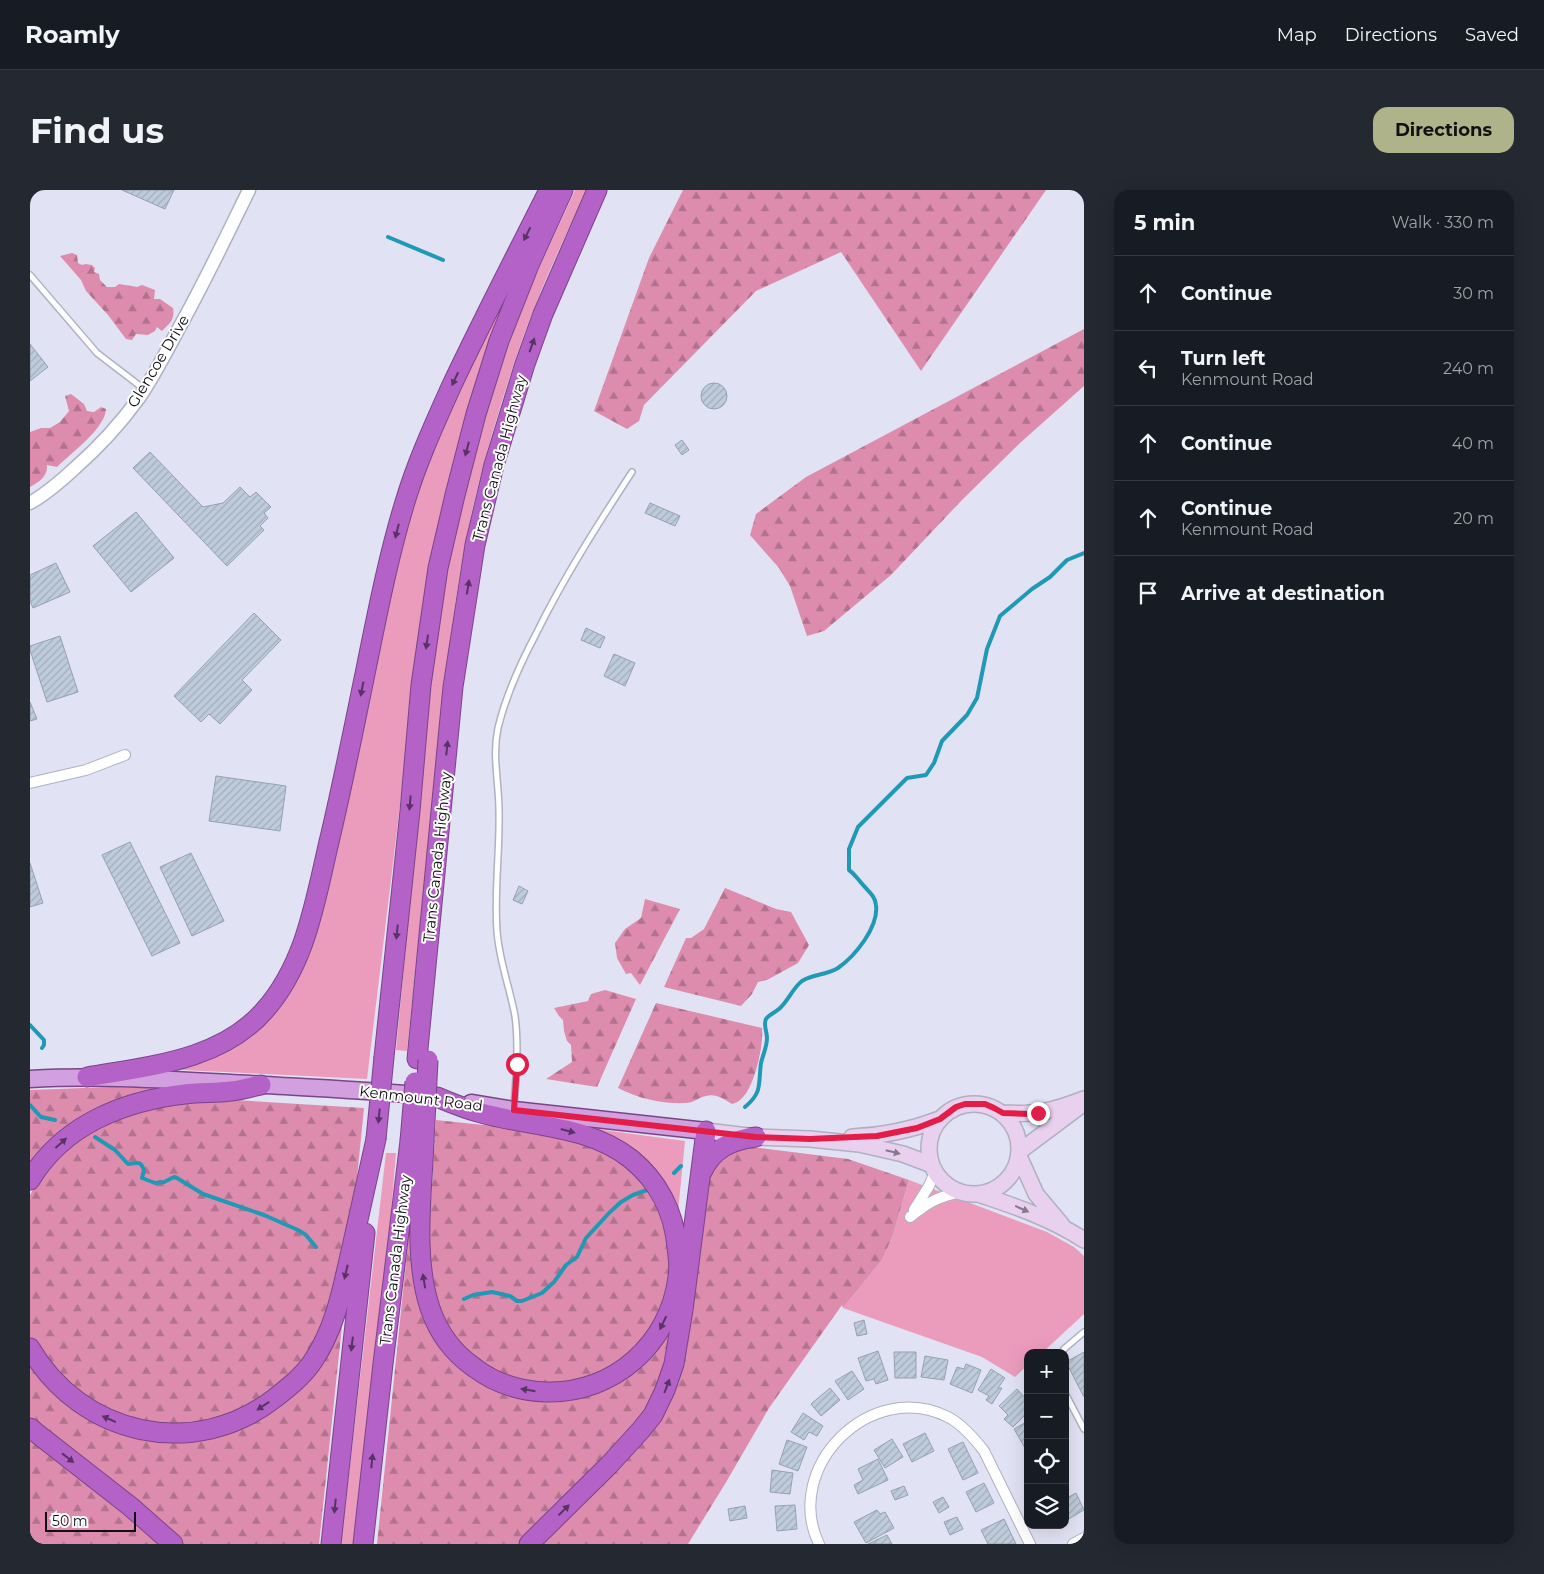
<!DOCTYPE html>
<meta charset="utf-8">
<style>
:root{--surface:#171b24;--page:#242831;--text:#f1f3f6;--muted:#9ea1a6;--line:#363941;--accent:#aeb38a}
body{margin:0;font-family:Montserrat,sans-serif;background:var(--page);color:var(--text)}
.controls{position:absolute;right:15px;bottom:15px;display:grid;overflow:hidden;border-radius:10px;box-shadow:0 5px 20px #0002}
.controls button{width:45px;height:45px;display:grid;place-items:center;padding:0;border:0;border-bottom:1px solid var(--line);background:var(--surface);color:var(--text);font:25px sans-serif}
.scale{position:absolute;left:15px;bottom:12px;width:91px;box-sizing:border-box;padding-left:5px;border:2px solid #0f0e15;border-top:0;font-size:14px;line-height:18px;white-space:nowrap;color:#0f0e15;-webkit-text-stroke:4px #fff;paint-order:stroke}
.stop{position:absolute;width:15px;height:15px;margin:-11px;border:4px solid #e11d48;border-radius:50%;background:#fff}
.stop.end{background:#e11d48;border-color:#fff;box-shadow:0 1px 5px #0008}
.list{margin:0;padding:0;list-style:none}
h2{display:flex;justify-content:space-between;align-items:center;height:65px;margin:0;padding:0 20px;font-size:21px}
h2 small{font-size:16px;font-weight:400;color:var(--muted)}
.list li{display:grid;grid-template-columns:32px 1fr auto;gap:15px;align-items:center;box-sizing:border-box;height:75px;padding:0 20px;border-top:1px solid var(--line)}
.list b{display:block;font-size:19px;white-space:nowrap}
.list p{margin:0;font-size:16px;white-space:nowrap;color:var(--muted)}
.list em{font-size:16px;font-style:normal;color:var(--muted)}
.icon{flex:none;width:28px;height:28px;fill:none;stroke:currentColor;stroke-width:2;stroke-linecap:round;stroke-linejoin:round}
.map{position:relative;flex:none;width:1054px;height:1354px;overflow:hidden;border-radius:15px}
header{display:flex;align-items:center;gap:30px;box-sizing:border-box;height:70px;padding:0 25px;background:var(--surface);border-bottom:1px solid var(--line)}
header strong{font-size:24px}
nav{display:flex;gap:28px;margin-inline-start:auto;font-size:18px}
.intro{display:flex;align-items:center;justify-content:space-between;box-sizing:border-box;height:120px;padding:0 30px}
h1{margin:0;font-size:35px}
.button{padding:12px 22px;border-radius:15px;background:var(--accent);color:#111;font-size:18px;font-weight:700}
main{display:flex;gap:30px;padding:0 30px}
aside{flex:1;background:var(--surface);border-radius:15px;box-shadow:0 5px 20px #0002}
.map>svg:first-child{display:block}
.green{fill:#eb9cbc}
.forest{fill:url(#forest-firs)}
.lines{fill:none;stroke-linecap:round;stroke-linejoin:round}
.stream{stroke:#2099b5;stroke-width:4}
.building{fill:url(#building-hatch);stroke:#95a1b0}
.service-casing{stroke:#afb0c1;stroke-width:8}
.minor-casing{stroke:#afb0c1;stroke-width:12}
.tertiary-casing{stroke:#afb0c1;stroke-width:15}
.secondary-casing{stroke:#afb0c1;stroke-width:18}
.primary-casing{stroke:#7a4489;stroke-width:19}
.motorway-casing{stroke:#7a4489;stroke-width:21}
.service{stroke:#fff;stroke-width:5}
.minor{stroke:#fff;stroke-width:10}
.tertiary{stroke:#fff;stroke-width:12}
.secondary{stroke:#e8d0ee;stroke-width:15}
.primary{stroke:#d2a0de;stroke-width:16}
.motorway{stroke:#b461c8;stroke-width:19}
.motorway-bridge-casing{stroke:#7a4489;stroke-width:21;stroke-linecap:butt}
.motorway-bridge{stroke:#b461c8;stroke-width:19}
.oneway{fill:#593366}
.oneway2{fill:#86798c}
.route{stroke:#e11d48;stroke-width:6}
.labels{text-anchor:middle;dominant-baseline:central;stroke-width:4;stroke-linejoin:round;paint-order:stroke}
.street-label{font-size:15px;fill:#0f0e15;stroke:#fff}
</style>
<header>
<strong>Roamly</strong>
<nav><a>Map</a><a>Directions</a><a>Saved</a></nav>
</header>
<div class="intro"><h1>Find us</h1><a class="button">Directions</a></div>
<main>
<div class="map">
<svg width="1054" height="1354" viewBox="0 0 1054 1354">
<defs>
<pattern id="forest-firs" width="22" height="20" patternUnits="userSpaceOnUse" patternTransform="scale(1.25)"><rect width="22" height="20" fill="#dd8cae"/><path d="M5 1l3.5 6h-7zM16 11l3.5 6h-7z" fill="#b2718c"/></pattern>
<pattern id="building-hatch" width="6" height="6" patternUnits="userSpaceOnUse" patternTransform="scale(1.25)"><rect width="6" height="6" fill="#becbda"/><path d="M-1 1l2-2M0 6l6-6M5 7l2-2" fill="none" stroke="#a2adba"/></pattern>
</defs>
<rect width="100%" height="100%" fill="#e2e2f5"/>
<!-- green -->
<path class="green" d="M545,0H557C541,34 525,67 511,101C486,161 467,225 450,288C426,379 417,475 407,569C397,666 387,764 377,861L366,860L402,484L417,384L427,335L452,238L483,142L500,98Z
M489,79L387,474L337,889L131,879L158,872L254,803L396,264Z
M551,937L655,951L648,1022Z
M356,963H366L361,1023L323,1354H311Z
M879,990L1017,1042L1044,1057L1054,1066V1124L1012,1163H998V1175L985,1187L952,1167L813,1118L852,1070L863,1045Z"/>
<!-- forest -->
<path class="forest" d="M653,0H1016L891,181L811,62L726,101L614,215L609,231L597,239L564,221L619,68Z
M42,63L47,65L48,73L52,75L56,74L62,75L65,78L64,82L69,84L70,90L77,97H85L89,94L107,97L112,95L125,100L124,109H130L143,118C145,130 140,133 132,141L127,137L125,141L118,145L106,144L102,150L96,149L78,125L56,101L51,90L30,66Z
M1054,139V196L990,253L932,310L861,385L794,441L777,446L760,396L749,378L720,345L726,324L776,287Z
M41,204L54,214L57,221L64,222L71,217L76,219C75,239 41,263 27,277L17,275C18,286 9,292 0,297V242L11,238H20L30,232L39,221L35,206Z
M695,698L746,719L761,722L779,755L768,773L737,790L728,792L722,804L711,816L634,797L656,748H661L674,739Z
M615,709L650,719L610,795L601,783L596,784L587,768L585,753L595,739L611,728Z
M575,800L606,809L567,897L516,889L542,872L541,855L537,851L534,841L533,830L529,826L524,818L558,811L561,804Z
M626,813L732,838C734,855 724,900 710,910C708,912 705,913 702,914C690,907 684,902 670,908C666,910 661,913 656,913C633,914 609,909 588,898Z
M80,897L141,899L115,905L0,978V900Z
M205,910L334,918L324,1018L305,1111L274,1172L242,1204L178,1235L123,1237L72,1220L11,1167L0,1148V1005L7,992L38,953L83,927L157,911Z
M406,930L483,938L523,944L570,960L600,978L627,1010L641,1058L638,1101L620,1143L581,1180L530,1196L481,1189L442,1167L416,1137L405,1107L400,1069V1027Z
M721,957L818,969L879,990L863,1045L852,1070L813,1118L812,1115L739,1218L695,1294L658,1354H510L617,1247L630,1229L678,989L685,974L703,960Z
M382,1014L384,1065L432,1178L547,1207L646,1125L636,1176L612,1229L490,1354H347Z
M314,1117L289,1354H152L0,1231V1172L98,1244L228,1226Z
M0,1246L134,1354H0Z"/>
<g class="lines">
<!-- stream -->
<path class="stream" d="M358,47L413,70
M0,835L14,850V855L12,858
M0,915L11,927L25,930
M715,917C733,902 728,894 731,873C733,864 737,857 737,848C737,842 733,834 736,829C739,824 747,822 751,817C759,809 763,798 772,791C783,784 797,785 808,778C825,766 849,737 846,715C845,706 839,702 834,696C828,690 826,685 819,680V659L828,637L877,588L896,585L904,573L912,551L937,525L947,508L957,459L970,426L1002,399L1020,387L1037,370L1054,363
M65,947L85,960L98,974C106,974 110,969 114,980L112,988L125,993L134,992L144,987L147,988L173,1004L234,1025L268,1040L276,1045L286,1057
M644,983L651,976
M434,1109L443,1105L462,1102L480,1106L487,1111H492L512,1103L524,1092L536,1075L547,1067L556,1048L580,1022L591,1012L603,1005L617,1000"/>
</g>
<!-- building -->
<path class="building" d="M92,0H144L135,19Z
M0,154L18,177L0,191Z
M671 206a13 13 0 1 1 26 0a13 13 0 1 1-26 0Z
M652,250L659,260L652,265L645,255Z
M120,262L173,317L193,313L210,297L220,307L226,302L241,317L234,323L238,328L230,336L234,340L197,376L103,278Z
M620,313L650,326L645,336L615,323Z
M106,322L144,368L101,402L63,356Z
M26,373L40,402L3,418L0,411V385Z
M224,423L251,450L212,490L222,500L190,534L179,524L171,532L144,506Z
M556,438L575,447L570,458L551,450Z
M30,446L48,502L17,512L0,460V456Z
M584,464L605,473L595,496L574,486Z
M0,512L7,529L0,531Z
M186,586L256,596L250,641L179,631Z
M100,652L150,753L122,766L72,665Z
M161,663L194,731L162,746L130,677Z
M0,673L13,713L0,717Z
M489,696L498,701L492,714L483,710Z
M834,1130L837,1144L827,1146L824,1133Z
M848,1161L858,1190L846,1194L844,1189L836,1191L828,1168Z
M864,1162H886V1188H865Z
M1054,1162V1207L1036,1172Z
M895,1166L918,1170L914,1190L891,1187Z
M936,1174L951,1180L942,1203L920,1194L927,1177L934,1179Z
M961,1179L975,1188L968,1198H972L962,1214L956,1210L959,1206L948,1200Z
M822,1181L834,1199L818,1210L805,1191Z
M800,1198L810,1210L791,1226L781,1214Z
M987,1199L998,1211V1222L983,1237L974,1229L978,1225L969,1216Z
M773,1223L793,1236L787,1246L779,1242L774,1250L761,1242Z
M998,1231V1256L995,1258L984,1239Z
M895,1243L904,1261L882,1272L873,1254Z
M862,1249L873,1267L855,1278L844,1260Z
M757,1250L777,1257L768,1281L749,1274Z
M933,1252L948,1283L933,1290L918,1259Z
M848,1269L858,1290L828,1304L824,1295L833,1290L828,1279Z
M742,1280L763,1283L760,1304L740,1302Z
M954,1293L964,1313L946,1322L936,1302Z
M874,1296L878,1305L865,1310L861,1301Z
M1046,1303L1054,1320L1035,1331V1309Z
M913,1307L919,1317L909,1323L903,1312Z
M765,1315L767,1339L747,1341L745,1316Z
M715,1316L717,1328L700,1331L698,1319Z
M847,1320L850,1324L855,1322L864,1338L836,1353L824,1332Z
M927,1327L933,1339L920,1345L914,1332Z
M974,1329L986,1354H958L951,1340Z
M857,1345L862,1354H838Z"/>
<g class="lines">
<!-- service casing -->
<g class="service-casing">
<path id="service" d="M0,85L67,163L114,199
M484,917C486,887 489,856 485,826C480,798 469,771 467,741C464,701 470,661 469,621C469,593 462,566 468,538C476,505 490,474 506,444C534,387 568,334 602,282
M1032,1163L1034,1159L1054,1142
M1035,1203L1054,1239"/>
</g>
<!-- minor casing -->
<g class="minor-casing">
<path id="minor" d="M0,593L56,580L95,565
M884,1020L899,996L905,982
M880,1027C899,1012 907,1007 931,1002
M789,1354C752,1277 841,1188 918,1227C933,1235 944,1248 954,1261L1000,1354
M1043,1354L1054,1348"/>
</g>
<!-- tertiary casing -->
<g class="tertiary-casing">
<path id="tertiary" d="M0,313C16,304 31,291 45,278C69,257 90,234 109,208C126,183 139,156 154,129C177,87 198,43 219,0"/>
</g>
<!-- secondary casing -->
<g class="secondary-casing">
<path id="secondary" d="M899 959a45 45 0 1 1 90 0a45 45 0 1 1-90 0Z
M973,923C1006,925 1023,921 1054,909
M676,941L726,947L780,949L829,954L873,964L902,975
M822,947C853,946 881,940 910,929
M990,961L1053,914
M989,966L1006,1004L1032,1035
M948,1004C985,1016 1022,1029 1054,1050"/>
</g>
<!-- primary casing -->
<g class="primary-casing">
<path id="primary" d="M0,889C73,885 146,890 220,894C279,898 338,900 397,906
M441,913L484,920L676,941"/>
</g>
<!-- motorway casing -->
<g class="motorway-casing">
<path id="motorway" d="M354,867L380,621L391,495L408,378L425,305L446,224L469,151L499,75L533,0
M387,869L423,497L445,355L464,275L495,174L513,124L567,0
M57,887C119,876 190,871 234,821C276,774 285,711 299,652C313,593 325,533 337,474C348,420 359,364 375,312C387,272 404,235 421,197C452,131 486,66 519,0
M394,952C392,1004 383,1067 400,1118C408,1142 423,1163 445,1178C466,1194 490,1201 516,1202C584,1204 640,1153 648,1087C650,1077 648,1067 647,1057C644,1022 628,991 601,969C558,935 501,937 451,923C436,919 421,913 407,907
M672,982C682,959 701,950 726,947
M0,990C33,935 93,911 155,904C170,902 186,903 201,901C211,900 221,897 231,895
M0,1158C51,1246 164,1271 245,1208C259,1197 273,1186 283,1171C306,1137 313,1096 322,1057C330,1021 338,985 346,949
M0,1238L101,1317L143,1354
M301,1354L335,1043
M333,1354L353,1174L380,951
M499,1354L579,1275L611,1240L623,1225L635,1200L644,1174L653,1120L676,941"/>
</g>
<!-- service -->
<use href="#service" class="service"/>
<!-- minor -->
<use href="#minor" class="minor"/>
<!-- tertiary -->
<use href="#tertiary" class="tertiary"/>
<!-- secondary -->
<use href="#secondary" class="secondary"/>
<!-- primary -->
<use href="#primary" class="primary"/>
<!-- motorway -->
<use href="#motorway" class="motorway"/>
<!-- motorway-bridge casing -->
<g class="motorway-bridge-casing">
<path id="motorway-bridge" d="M346,949L354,867
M380,951L385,892
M394,952L398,870"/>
</g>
<!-- motorway-bridge -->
<use href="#motorway-bridge" class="motorway-bridge"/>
</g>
<!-- one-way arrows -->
<defs><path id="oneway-solid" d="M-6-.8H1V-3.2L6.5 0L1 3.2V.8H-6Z" transform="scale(1.25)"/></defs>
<g class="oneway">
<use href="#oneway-solid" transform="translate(497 44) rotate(117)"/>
<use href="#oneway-solid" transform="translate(502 155) rotate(-70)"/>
<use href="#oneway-solid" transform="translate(425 189) rotate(115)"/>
<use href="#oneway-solid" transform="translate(437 259) rotate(105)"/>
<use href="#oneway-solid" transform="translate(367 341) rotate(104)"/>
<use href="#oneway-solid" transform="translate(438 397) rotate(-81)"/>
<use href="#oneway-solid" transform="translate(397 452) rotate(98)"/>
<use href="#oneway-solid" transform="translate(332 499) rotate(101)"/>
<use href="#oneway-solid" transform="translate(417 558) rotate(-84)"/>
<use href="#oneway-solid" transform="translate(380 613) rotate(95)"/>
<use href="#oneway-solid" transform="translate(367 742) rotate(96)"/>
<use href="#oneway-solid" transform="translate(349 926) rotate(96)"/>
<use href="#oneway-solid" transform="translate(538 941) rotate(15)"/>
<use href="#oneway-solid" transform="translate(31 953) rotate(-42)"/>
<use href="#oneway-solid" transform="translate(316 1082) rotate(103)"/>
<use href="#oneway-solid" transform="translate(394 1091) rotate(-99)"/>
<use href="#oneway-solid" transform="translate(633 1133) rotate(116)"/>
<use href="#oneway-solid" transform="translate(322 1154) rotate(97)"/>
<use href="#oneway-solid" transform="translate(637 1196) rotate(-69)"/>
<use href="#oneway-solid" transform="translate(498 1200) rotate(-171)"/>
<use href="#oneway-solid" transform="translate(233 1216) rotate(146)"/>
<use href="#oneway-solid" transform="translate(79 1229) rotate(-156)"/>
<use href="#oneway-solid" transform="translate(38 1268) rotate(38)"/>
<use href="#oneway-solid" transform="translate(342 1271) rotate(-84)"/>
<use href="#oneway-solid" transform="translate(305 1316) rotate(96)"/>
<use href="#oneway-solid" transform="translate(534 1320) rotate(-44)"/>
</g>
<g class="oneway2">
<use href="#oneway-solid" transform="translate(863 962) rotate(14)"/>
<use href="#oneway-solid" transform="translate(992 1019) rotate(24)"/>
</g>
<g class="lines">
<!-- route -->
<path class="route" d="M487,874L484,920L726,947L780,949L847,946L887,938L910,929L926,917L935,914H955L964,918L973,923L1000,924L1008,923"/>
</g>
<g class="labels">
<!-- street labels -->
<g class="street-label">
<text transform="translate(128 171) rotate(-59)">Glencoe Drive</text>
<text transform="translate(469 268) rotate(-75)">Trans Canada Highway</text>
<text transform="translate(407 667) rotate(-84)">Trans Canada Highway</text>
<text transform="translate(391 908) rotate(7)">Kenmount Road</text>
<text transform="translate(365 1070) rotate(-83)">Trans Canada Highway</text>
</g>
</g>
</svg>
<div class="controls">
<button>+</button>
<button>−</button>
<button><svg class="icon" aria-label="locate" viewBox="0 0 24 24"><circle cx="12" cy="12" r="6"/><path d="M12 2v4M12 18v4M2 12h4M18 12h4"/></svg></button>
<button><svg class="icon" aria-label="layers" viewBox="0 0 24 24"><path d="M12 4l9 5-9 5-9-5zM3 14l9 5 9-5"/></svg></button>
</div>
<div class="scale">50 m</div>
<div class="stop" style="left:487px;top:874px"></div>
<div class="stop end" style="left:1008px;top:923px"></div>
</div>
<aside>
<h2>5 min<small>Walk · 330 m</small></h2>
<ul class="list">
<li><svg class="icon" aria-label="ahead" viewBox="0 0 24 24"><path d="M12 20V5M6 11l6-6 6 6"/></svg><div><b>Continue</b></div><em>30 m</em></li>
<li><svg class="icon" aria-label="left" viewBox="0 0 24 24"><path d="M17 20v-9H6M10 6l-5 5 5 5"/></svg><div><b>Turn left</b><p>Kenmount Road</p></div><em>240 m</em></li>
<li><svg class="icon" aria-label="ahead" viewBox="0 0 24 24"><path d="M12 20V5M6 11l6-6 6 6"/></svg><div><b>Continue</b></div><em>40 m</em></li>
<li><svg class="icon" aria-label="ahead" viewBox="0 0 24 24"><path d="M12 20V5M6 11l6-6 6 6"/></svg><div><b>Continue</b><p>Kenmount Road</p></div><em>20 m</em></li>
<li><svg class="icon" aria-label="arrive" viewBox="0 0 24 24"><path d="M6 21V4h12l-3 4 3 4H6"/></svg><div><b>Arrive at destination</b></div></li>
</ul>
</aside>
</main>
